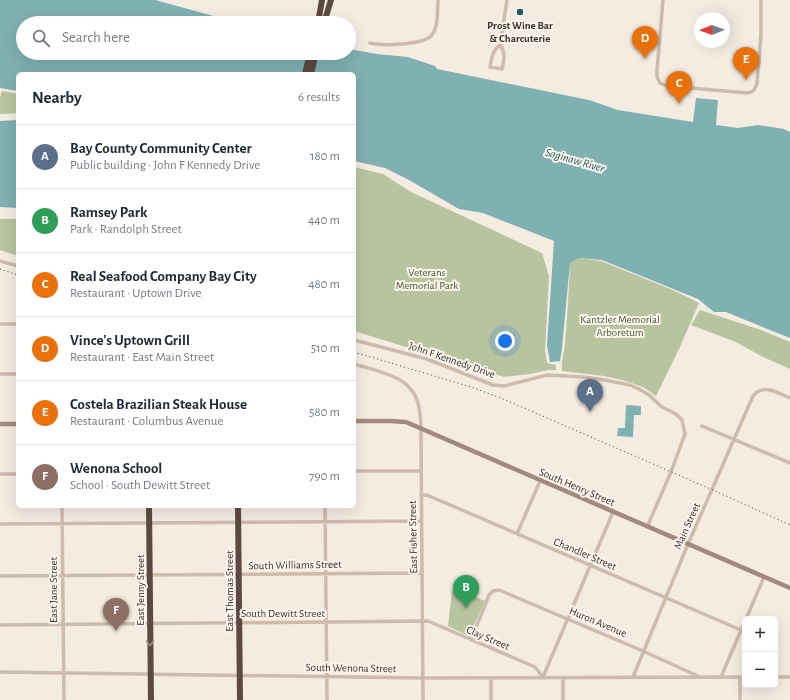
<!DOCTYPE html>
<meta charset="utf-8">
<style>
:root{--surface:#fff;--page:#f6f6f7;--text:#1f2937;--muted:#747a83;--line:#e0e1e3;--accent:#0b8043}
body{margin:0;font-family:"Alegreya Sans",sans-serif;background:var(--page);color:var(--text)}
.controls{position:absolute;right:12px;bottom:12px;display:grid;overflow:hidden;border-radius:6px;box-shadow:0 4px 16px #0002}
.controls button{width:36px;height:36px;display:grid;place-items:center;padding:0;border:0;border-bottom:1px solid var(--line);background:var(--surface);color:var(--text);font:20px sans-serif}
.compass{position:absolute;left:694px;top:12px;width:36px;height:36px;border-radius:50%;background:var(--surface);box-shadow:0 4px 16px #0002;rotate:269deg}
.you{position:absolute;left:505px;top:341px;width:14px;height:14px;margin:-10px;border:3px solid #fff;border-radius:50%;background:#1a73e8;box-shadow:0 0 0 6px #1a73e833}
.badge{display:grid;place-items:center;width:26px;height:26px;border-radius:50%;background:var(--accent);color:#fff;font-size:13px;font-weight:700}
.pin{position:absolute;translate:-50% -33px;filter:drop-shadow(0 1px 2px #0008)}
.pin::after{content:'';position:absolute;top:21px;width:14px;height:12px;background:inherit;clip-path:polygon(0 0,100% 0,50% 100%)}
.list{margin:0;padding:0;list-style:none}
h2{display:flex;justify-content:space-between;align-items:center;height:52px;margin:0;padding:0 16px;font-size:17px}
h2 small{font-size:13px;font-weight:400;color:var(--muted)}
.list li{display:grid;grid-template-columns:26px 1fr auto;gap:12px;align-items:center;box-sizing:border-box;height:64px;padding:0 16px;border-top:1px solid var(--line)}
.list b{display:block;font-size:15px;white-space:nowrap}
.list p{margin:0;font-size:13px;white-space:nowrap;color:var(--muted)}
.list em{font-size:13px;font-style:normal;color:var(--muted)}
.icon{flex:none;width:22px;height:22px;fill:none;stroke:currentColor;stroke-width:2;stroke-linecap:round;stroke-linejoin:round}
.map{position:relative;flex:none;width:790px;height:700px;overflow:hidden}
.search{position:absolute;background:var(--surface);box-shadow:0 4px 16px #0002;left:16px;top:16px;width:340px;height:44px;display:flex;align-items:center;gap:10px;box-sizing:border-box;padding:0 14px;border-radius:22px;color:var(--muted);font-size:15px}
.panel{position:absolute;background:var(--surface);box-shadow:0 4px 16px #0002;left:16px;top:72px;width:340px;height:436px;border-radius:6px}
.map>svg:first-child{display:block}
.green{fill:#b8c4a0}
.water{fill:#7fb0b2}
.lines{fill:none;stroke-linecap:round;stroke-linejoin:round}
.street{stroke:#cdbbac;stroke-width:3.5}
.secondary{stroke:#a18a7d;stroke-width:4.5}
.highway{stroke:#5c4a42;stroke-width:6}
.rail{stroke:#3b302b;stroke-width:1;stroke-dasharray:1 3;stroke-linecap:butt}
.oneway{stroke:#9c8e87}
.poi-dot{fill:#1f5a5e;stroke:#fbf5ee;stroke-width:1.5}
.labels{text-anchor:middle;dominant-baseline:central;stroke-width:4;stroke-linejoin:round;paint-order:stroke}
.poi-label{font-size:11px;font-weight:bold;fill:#3b302b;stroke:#fbf5ee}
.park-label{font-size:11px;fill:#4a5a2e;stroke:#fbf5ee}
.street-label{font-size:11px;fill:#3b302b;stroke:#fbf5ee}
.water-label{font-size:12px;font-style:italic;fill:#1f5a5e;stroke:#fbf5ee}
</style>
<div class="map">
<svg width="790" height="700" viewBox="0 0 790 700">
<rect width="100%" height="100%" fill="#f4ebe1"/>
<!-- green -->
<path class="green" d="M2,91L18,94V113L0,114V97Z
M354,167L383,174L411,192L542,253L549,276L545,351L547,363L556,365V370H548L530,374L504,377L354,331Z
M0,219H18V256L0,250Z
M579,258L601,261L675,291L699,303L679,349L656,396L643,387L623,380L604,376L562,371C561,362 564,353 565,344C567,317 569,290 570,263Z
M700,310L761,330L790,342V369L761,356L736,342L691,325Z
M452,591L469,594L485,601L470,634L467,635L448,626Z"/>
<!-- water -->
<path class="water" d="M0,0H155L239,23H23V53H349V49L377,54L408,57L435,66L437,69L589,100L618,110L693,122L696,98L718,100L716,125L738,128L758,125L784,129L790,132V338L726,312H714L698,299L602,260L579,258L570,263L562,348L560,361L550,362L547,345L554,241L483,213L459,209L409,180L385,168L354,161V74H18V91L0,88Z
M18,120V208L0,207V121Z
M626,405L641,406V415H634L633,437L617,436L618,428H625Z"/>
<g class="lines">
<!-- street -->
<path class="street" d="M663,0L657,71V77L660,83L667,86L748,93C754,92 755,89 757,83L761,34V0
M370,43C382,46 422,45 431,36C439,27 437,11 438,0
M500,45C506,53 504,60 502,69L490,67C492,57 492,51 500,45L507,0
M0,261L18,266
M0,324H18
M354,340L427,359L493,385L504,386L547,375L583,377L605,380L630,385L639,389L649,395L662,407L676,414L682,420L685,434L671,472L647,527
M354,364C380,372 414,376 419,408C421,417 421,427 421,436L423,700
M0,374H18
M702,426L790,463
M354,471H421
M0,474H18
M421,495H427L741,630
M62,506L64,700
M325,506L327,700
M0,524L421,521
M517,534L540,481
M0,576L422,573
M746,619L764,577
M0,625L428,621L535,667L543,677
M471,640L489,595L493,591L499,590L643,651L700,677
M0,672L423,678L745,677
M543,677L613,512
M633,677L688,544L753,396C763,383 778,393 790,398
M721,677L745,621
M775,677H790
M491,678V700
M563,678V700
M740,700V677"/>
<!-- secondary -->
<path class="secondary" d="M354,421H390L406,422L790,588
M0,424H18"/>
<!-- highway -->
<path class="highway" d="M318,23L322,0
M324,23L331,0
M305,74L310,53
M311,74L316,53
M149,506L151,700
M238,506L240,700"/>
<!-- rail -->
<path class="rail" d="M0,269L18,275
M354,352L471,387L501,398L713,490L790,525"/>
</g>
<!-- one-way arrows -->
<defs><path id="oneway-chevron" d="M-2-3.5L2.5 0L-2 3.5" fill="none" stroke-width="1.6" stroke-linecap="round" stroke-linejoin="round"/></defs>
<use class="oneway" href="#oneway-chevron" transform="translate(150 643) rotate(89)"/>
<!-- markers -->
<circle class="poi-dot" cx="520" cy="12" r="4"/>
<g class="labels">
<!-- poi labels -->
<g class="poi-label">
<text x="520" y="25">Prost Wine Bar<tspan x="520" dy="13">&amp; Charcuterie</tspan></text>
</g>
<!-- park labels -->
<g class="park-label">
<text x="427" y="272">Veterans<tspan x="427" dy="13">Memorial Park</tspan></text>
<text x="620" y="319">Kantzler Memorial<tspan x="620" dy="13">Arboretum</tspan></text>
</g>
<!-- street labels -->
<g class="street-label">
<text transform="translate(452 360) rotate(19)">John F Kennedy Drive</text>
<text transform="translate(577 487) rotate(23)">South Henry Street</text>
<text transform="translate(687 526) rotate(-66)">Main Street</text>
<text transform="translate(413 537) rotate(-91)">East Fisher Street</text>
<text transform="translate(585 554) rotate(23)">Chandler Street</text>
<text transform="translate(295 565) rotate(-1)">South Williams Street</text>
<text transform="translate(53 590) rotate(-90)">East Jane Street</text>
<text transform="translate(140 590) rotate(-90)">East Jenny Street</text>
<text transform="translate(229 591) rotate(-90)">East Thomas Street</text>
<text x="283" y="613">South Dewitt Street</text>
<text transform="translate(598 622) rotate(23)">Huron Avenue</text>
<text transform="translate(488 638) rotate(23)">Clay Street</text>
<text transform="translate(351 668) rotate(1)">South Wenona Street</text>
</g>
<!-- water labels -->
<g class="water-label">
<text transform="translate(575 160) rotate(16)">Saginaw River</text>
</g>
</g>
</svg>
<div class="controls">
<button>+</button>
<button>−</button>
</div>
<svg class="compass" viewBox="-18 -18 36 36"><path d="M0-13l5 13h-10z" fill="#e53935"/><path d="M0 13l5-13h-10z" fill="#747a83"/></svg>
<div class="you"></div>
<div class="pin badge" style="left:590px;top:412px;background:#5c6f8a">A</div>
<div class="pin badge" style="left:466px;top:608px;background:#2e9e5b">B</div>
<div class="pin badge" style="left:679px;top:104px;background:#e8710a">C</div>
<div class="pin badge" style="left:645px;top:59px;background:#e8710a">D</div>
<div class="pin badge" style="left:746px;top:80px;background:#e8710a">E</div>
<div class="pin badge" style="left:116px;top:631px;background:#8d6e63">F</div>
<div class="search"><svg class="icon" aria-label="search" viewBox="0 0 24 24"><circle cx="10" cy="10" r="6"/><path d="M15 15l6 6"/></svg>Search here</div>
<section class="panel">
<h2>Nearby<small>6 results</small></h2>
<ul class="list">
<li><span class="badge" style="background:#5c6f8a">A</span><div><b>Bay County Community Center</b><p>Public building · John F Kennedy Drive</p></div><em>180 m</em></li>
<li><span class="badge" style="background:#2e9e5b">B</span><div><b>Ramsey Park</b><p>Park · Randolph Street</p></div><em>440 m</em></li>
<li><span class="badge" style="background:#e8710a">C</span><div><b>Real Seafood Company Bay City</b><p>Restaurant · Uptown Drive</p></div><em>480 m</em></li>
<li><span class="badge" style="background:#e8710a">D</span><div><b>Vince's Uptown Grill</b><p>Restaurant · East Main Street</p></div><em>510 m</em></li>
<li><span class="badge" style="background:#e8710a">E</span><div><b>Costela Brazilian Steak House</b><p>Restaurant · Columbus Avenue</p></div><em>580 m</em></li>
<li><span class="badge" style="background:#8d6e63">F</span><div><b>Wenona School</b><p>School · South Dewitt Street</p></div><em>790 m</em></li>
</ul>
</section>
</div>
